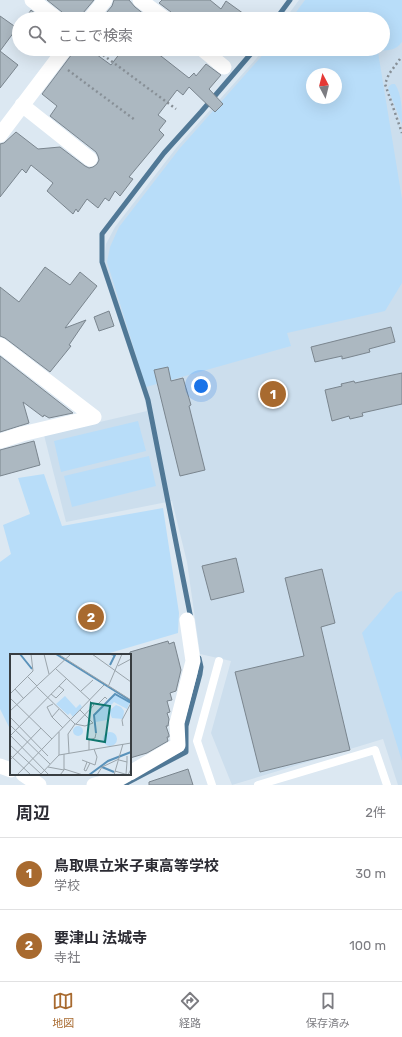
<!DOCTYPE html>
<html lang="ja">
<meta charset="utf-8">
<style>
:root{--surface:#fff;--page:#f2f2f3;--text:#2b2b33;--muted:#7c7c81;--line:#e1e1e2;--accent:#a86a2f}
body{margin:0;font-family:Rubik,"Noto Sans JP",sans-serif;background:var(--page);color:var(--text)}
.compass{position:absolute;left:306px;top:68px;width:36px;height:36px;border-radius:50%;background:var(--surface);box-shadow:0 4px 16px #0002;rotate:353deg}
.you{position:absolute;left:201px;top:386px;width:14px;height:14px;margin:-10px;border:3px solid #fff;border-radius:50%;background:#1a73e8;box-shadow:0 0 0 6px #1a73e833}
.badge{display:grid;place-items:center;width:26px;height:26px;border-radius:50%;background:var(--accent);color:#fff;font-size:13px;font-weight:700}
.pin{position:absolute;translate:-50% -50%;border:2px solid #fff;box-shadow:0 1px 4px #0006}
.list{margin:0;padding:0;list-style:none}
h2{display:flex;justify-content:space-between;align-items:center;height:52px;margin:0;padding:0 16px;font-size:17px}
h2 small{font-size:13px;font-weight:400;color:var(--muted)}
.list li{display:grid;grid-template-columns:26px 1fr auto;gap:12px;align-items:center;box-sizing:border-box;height:72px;padding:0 16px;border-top:1px solid var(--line)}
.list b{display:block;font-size:15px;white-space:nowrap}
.list p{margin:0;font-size:13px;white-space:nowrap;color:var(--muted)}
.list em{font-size:13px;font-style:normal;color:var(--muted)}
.icon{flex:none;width:22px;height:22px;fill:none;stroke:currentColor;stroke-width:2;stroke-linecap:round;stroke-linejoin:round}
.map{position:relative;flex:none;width:402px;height:785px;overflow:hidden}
.search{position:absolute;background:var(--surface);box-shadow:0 4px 16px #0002;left:12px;right:12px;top:12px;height:44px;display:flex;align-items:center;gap:10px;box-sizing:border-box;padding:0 14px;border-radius:22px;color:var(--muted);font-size:15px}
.sheet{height:196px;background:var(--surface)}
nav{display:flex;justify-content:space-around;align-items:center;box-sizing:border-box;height:56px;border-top:1px solid var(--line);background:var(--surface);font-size:11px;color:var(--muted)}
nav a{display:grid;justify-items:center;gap:2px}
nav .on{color:var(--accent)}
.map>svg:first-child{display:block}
.built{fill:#ccdeed;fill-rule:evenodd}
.green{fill:#b8ddf9;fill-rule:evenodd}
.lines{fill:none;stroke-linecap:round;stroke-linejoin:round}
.stream{stroke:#507896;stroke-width:5}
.building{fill:#acb8c1;stroke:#7a858e}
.path{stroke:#878f96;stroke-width:2.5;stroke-dasharray:2 3;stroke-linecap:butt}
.lane{stroke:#fff;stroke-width:8}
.street{stroke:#fff;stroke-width:15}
.inset-river{fill:none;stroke:#5a92ba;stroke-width:2}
.inset-road{fill:none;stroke:#9aa4ab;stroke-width:1}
.view{fill:#0f766e;fill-opacity:0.15;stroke:#0f766e;stroke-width:2}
.inset-edge{fill:none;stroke:#383d41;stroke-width:2}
</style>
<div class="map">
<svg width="402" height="785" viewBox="0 0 402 785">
<rect width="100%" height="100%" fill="#dce8f2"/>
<!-- built -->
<path class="built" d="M299,0H402V785H398L383,739L232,785L211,733L231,661L200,654L187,562L172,501L66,522L44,435L147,411L140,376L104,261L106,244L115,227L177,147L256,59L263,49H383V19H285ZM312,74H336V98H312Z"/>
<!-- green -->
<path class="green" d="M305,0H402V42C393,54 381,50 368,49H383V19H291Z
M268,49H330L378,52L402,199V283L385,311L287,333L291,346L146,387L107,262L110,247L119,227L180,148ZM312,74H336V98H312Z
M392,84H395C402,95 402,111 402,124L388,89L389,86Z
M138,421L146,451L61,472L54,441Z
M149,456L156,486L72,507L64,476Z
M44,474L62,526L163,508L179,613L178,633L103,655H11V731L0,709V562L11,554L3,525L30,514L18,478Z
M402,591V761L362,633L396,593Z"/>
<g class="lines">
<!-- stream -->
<path class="stream" d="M276,19L290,0
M191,619L148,400L102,262V234L164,153L201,112L255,49
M123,785L186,752V726L200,674L201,667L199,658"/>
</g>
<!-- building -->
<path class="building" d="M47,0H94L83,13L81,19H66L62,12Z
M114,0H129L135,7L150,19H101L112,6Z
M162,0H210L221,9L226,1L251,19H174L171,12L159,3Z
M31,10L42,19H25Z
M0,16L17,28L0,51L18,65L0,88Z
M74,49H89L111,65L123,49H152L189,78L194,73L196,76L206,64L221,75L209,89L223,104L215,112L189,87L183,95L177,90L158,115L166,121L159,130L164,135L129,177L133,179L120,196L115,191L109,201L105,198L98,208L87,199L78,212L76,209L73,214L47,191L53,183L31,165L26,173L22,169L0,197V144L4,143L16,132L38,149L60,147L85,166L89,168L93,167L97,164L99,160L98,156L96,152L50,116L57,106L42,94L72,54Z
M45,267L70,285L80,272L97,286L65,328L86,320L69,345L71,346L50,372L5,338L0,336V287L19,302Z
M109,311L114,326L99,331L94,317Z
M391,327L395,342L369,349L370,352L342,359V356L315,362L311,347Z
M0,356L73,413L49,418L44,415L43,417L23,402L29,423L0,432Z
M168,367L171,381L183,378L191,405L189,406L205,470L180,476L154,370Z
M402,373V404L362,413L363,416L350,419L349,416L332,421L325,390L342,386L341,384L354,381L355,383Z
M34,441L40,465L0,476V450Z
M236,558L244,592L211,600L202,566Z
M322,569L335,623L321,627L350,750L260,772L235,672L304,656L285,578Z
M168,641L169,644L174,642L181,670L176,691L170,693L172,700L167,701L170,712L167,713L169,719L168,726H166L169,735V737H167L168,741L147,753L130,758V652Z
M188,769L193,785H149V782Z"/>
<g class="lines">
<!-- path -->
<path class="path" d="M95,49L176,109
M400,59L389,74L385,84L402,133
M68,70L135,120"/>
<!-- lane -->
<path class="lane" d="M212,785L197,741L219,661
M258,785L375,750L387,785"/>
<!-- street -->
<path class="street" d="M32,0L57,19
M140,0L165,19
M90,19L105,0
M202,49L224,67
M22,105L90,159
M0,135L65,49
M0,345L94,417
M0,441L22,434L94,417
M0,766L11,770
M130,773L178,745L177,723L193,661L187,620
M23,774L39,785
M94,785L117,780L128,774"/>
</g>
<!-- overview -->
<g transform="translate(10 654)">
<rect width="121" height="121" fill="#dce8f2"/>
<path d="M105,40L120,48L117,55L104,48L98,54L100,56L106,51L111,53L114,57L113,65L102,64L99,57L97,66L86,68L85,60ZM55,42L66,54L70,50L72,53L63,63L60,59L58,61L46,50ZM63 77a5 5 0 1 1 10 0a5 5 0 1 1-10 0ZM93 85a7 7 0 1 1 14 0a7 7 0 1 1-14 0Z" fill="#b8ddf9"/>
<path class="inset-river" d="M10,0L22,15M46,0L121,47M100,11L105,1L101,0M86,79L84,61L105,40L121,49M92,113L104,118M79,121L98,107L121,98"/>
<path class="inset-road" d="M34,0L39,20M48,0L121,46M82,0L121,28M108,12L121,5M46,15L80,46M17,22L27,32M27,33L65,70L75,72L83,69M98,33L112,0M5,35L14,45M71,37L83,26M0,40L23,17L21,0M41,40L46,44L54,36L49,32M0,44L42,85M88,50L95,43L97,45M49,55L42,63L53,74M70,56L83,69M0,57L61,0M0,63L38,102M42,63L37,53L43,50M66,70L84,51L80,47M0,71L40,110M113,72L112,66L121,49M0,81L39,121M1,81L57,24M0,91L31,120M79,96V86L85,84L86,79M59,99L58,80L65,70M0,101L21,121M49,101V78M0,106L31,74M72,106L85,111L87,103L84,95M109,106L117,108V102M77,108L74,116L76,117L80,109M38,113L54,116M54,115L73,121M105,117L118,121L121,115M116,120L117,108M7,121L94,31M30,121L49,101L121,89M50,121L54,116V100M87,121L92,113L109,105M104,121L113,90"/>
<path class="view" d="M81,49L100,52L95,88L77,85Z"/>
<rect width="121" height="121" class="inset-edge"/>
</g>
</svg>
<svg class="compass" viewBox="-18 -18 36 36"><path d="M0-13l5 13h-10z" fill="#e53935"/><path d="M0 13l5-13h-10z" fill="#7c7c81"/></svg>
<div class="you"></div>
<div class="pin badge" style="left:273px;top:394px">1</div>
<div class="pin badge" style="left:91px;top:617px">2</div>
<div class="search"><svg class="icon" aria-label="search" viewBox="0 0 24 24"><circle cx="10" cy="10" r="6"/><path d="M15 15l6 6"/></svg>ここで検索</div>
</div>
<section class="sheet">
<h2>周辺<small>2件</small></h2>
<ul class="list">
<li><span class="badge">1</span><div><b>鳥取県立米子東高等学校</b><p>学校</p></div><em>30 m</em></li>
<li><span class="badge">2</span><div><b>要津山 法城寺</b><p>寺社</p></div><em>100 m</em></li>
</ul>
</section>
<nav>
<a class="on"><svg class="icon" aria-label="map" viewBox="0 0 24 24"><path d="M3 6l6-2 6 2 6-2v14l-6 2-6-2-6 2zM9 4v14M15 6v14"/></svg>地図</a>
<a><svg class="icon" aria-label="directions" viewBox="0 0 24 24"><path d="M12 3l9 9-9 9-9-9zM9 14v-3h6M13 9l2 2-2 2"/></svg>経路</a>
<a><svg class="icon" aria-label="saved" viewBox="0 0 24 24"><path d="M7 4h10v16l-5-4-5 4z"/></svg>保存済み</a>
</nav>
